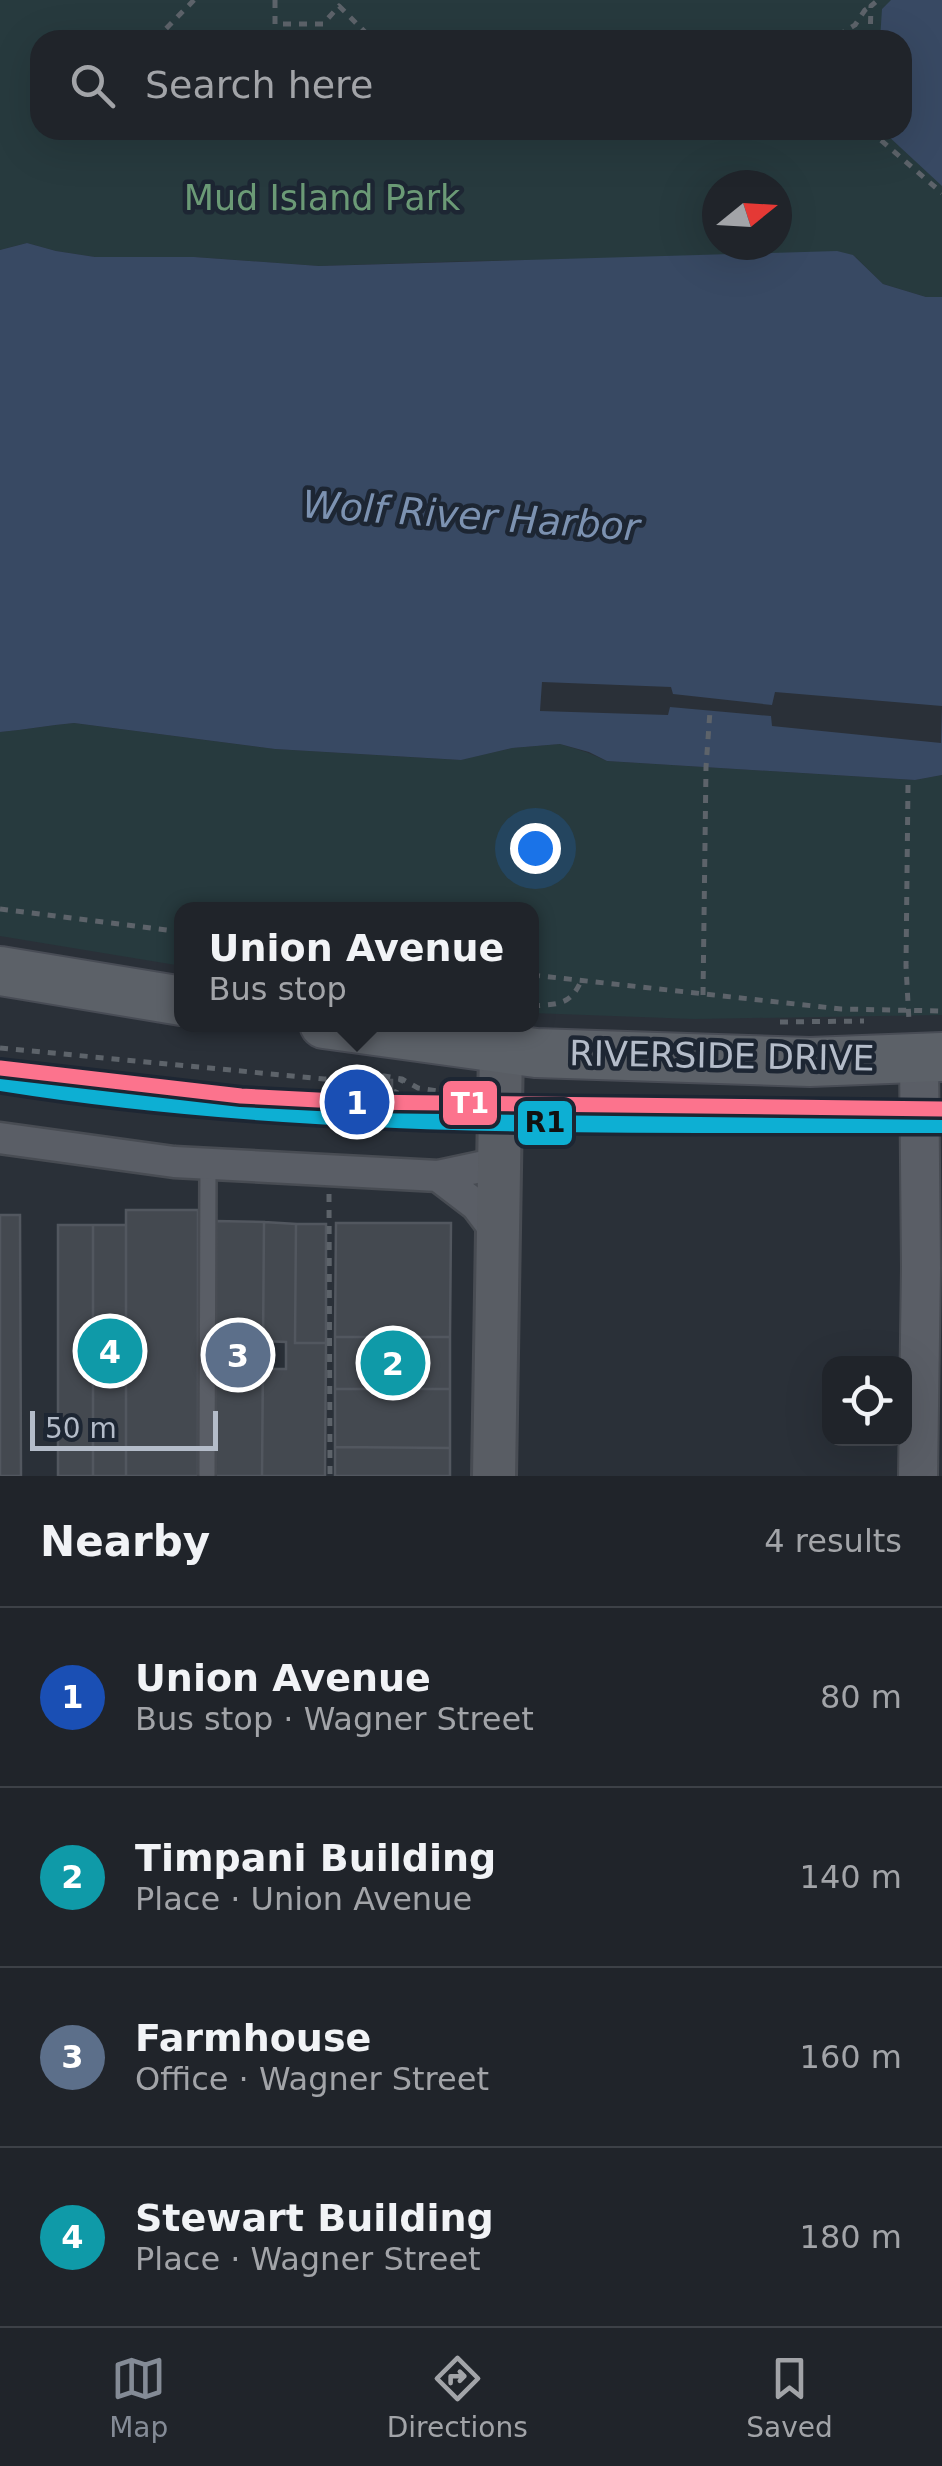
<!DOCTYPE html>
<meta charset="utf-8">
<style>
:root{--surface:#20242a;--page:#2d3036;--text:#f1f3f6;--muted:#a2a4a8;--line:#3d4147;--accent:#848b96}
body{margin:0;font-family:"DejaVu Sans",sans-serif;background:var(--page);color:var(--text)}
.controls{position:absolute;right:30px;bottom:30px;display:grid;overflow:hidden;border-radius:20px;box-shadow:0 10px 40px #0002}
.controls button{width:90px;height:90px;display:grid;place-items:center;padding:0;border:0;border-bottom:2px solid var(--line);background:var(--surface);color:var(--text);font:50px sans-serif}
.compass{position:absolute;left:702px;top:170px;width:90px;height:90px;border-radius:50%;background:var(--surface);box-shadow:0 10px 40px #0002;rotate:72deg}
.scale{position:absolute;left:30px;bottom:25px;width:188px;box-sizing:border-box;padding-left:10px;border:5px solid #b4bcc9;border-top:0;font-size:28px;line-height:35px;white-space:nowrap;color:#b4bcc9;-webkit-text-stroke:8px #1d2633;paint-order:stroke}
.you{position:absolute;left:535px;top:848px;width:35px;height:35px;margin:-25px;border:8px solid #fff;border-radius:50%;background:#1a73e8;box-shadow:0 0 0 15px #1a73e833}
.badge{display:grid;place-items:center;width:65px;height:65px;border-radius:50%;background:var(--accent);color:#fff;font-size:32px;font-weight:700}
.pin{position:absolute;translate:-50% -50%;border:5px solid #fff;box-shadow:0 2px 10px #0006}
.popup{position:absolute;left:174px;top:902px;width:365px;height:130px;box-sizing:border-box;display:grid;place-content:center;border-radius:20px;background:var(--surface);filter:drop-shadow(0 2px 8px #0005);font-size:32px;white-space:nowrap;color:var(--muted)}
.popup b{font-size:38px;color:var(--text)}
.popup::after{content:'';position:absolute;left:50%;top:100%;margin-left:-20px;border:20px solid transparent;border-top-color:var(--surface)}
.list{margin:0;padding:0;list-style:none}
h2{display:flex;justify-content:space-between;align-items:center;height:130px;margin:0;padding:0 40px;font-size:42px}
h2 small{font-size:32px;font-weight:400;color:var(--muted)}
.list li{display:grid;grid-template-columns:65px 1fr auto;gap:30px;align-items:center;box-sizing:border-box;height:180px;padding:0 40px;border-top:2px solid var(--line)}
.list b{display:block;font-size:38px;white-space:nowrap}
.list p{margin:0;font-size:32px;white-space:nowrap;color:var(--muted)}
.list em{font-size:32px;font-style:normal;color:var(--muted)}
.icon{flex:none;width:55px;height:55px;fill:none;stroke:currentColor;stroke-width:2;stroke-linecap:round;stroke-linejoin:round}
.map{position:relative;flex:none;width:942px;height:1476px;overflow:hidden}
.search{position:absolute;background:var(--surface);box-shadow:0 10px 40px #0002;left:30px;right:30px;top:30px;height:110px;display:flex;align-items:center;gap:25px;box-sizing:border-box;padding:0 35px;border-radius:30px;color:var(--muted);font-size:38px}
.sheet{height:850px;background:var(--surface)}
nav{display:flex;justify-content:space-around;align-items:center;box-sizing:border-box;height:140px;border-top:2px solid var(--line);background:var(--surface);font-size:28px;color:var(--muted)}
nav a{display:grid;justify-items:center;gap:5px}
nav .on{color:var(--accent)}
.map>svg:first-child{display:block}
.green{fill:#273a3e;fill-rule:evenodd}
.water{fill:#384963}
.pier{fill:#2a3038}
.building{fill:#444950;stroke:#52575f;stroke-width:2.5}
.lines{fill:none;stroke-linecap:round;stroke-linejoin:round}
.service-casing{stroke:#484c53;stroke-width:20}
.minor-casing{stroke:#484c53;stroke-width:35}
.tertiary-casing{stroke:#484c53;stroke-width:42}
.secondary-casing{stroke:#484c53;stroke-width:48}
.primary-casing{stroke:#484c55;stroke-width:52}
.path{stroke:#5d636a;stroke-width:5;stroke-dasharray:8 8;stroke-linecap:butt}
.service{stroke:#5a5e66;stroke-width:15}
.minor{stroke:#5a5e66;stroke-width:30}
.tertiary{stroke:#5a5e66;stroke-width:38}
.secondary{stroke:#595d64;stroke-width:42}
.primary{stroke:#5c6168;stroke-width:48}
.rail-1-casing{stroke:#1d2633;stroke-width:25}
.rail-1{stroke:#0dafd3;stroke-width:18}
.tram-1-casing{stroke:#1d2633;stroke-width:22}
.tram-1{stroke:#fc738d;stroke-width:15}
.labels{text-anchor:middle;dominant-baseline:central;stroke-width:9;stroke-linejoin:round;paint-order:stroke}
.park-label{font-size:35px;fill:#6b9a76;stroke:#1d2633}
.street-label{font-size:35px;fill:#b4bcc9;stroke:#1d2633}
.water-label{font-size:38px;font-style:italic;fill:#7c92b1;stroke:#1d2633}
.line-badge{stroke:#1d2633;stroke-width:4}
.badge-label{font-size:28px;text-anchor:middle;font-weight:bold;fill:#fff}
.pale-badge-label{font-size:28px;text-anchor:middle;font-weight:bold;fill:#111}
</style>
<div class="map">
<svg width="942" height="1476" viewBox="0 0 942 1476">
<rect width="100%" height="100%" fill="#2a3038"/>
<!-- green -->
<path class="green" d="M0,0H942V297H926L883,284L853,255L472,261L319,266L194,257H95L56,251L27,243L0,250ZM40,40H902V130H40ZM717,185H777V245H717Z
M74,723L275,749L460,760L512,748L560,744L586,752L607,761L915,780L942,775V1015L694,1019L532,1013V910H182V966L0,936V732C25,730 49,725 74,723Z"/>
<!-- water -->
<path class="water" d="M891,0H942V186L886,134L884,130H902V40H880L882,9Z
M27,243L56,251L95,257H194L319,266L837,251L853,255L883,284L926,297H942V775L915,780L607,761L589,752L560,744L512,748L461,760L275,749L74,723C49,725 25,730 0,732V250Z"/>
<!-- pier -->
<path class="pier" d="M542,682L671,687L673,694L772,705L775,692L942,706L941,743L772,726L771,716L670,707L668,715L540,711Z"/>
<!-- building -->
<path class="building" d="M354,1079L392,1080V1094L353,1092Z
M126,1210H198V1476H126Z
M0,1215H20L21,1476H0Z
M214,1221L264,1222L262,1476H213Z
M264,1222L296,1224L295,1343H326L325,1476H262L263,1369H286V1342L263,1341Z
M336,1223H451L450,1337H335Z
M296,1224H326V1343H295Z
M58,1225H93V1476H58Z
M93,1225H126V1476H93Z
M335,1337H450V1389H335Z
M335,1389H450V1448L335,1447Z
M335,1447L450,1448V1476H335Z"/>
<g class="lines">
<!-- service casing -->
<g class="service-casing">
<path id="service" d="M207,1476L208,1164"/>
</g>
<!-- minor casing -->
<g class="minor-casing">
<path id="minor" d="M0,1138L174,1162L438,1176L499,1163
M438,1176L476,1205L498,1234"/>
</g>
<!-- tertiary casing -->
<g class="tertiary-casing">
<path id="tertiary" d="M918,1476L921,1268L919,1057"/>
</g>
<!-- secondary casing -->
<g class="secondary-casing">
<path id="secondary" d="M494,1476L501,1048"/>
</g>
<!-- primary casing -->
<g class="primary-casing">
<path id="primary" d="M0,971L182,1001
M324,1024L536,1053L810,1062L942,1057"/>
</g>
<!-- path -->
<path class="path" d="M275,0V24H323L339,6L371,38L839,35L855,25L865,10L871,6
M155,40L194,0
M855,40V25
M870,40L871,6L878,0
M869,130L942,193
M908,785L906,966L909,1021
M0,909L182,932
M532,975L841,1009L942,1011
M703,995L706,767L710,711
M532,1006C557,1004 570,1006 581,981
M780,1022L864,1021
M0,1048L324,1079L384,1076L402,1079L418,1088L465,1095
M392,1096L396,1092L402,1079
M329,1194L330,1476"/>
<!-- service -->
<use href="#service" class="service"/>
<!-- minor -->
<use href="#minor" class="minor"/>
<!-- tertiary -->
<use href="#tertiary" class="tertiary"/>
<!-- secondary -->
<use href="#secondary" class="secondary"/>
<!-- primary -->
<use href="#primary" class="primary"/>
<!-- rail-1 casing -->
<g class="rail-1-casing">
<path id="rail-1" d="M0,1082C311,1132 628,1123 942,1124"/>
</g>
<!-- rail-1 -->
<use href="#rail-1" class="rail-1"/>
<!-- tram-1 casing -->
<g class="tram-1-casing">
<path id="tram-1" d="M0,1068L241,1096L357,1102L942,1109"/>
</g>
<!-- tram-1 -->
<use href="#tram-1" class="tram-1"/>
</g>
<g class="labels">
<!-- park labels -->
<g class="park-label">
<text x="322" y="198">Mud Island Park</text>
</g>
<!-- street labels -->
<g class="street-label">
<text transform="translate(722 1056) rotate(1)">RIVERSIDE DRIVE</text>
</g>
<!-- water labels -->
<g class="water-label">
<text transform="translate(471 516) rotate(4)">Wolf River Harbor</text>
</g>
</g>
<g class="line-badge">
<rect x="441" y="1079" width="58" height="48" rx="10" fill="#fc738d"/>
<rect x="516" y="1099" width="58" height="48" rx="10" fill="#0dafd3"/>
</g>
<g class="badge-label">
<text x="470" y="1113">T1</text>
</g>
<g class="pale-badge-label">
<text x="545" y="1132">R1</text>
</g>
</svg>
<div class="controls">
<button><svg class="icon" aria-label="locate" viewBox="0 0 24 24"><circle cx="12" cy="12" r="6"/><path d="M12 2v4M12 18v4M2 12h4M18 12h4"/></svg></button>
</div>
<svg class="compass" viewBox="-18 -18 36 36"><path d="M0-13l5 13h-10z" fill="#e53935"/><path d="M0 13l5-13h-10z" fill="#a2a4a8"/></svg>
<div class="scale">50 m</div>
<div class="you"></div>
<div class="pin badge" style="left:357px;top:1102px;background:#1a4fb4">1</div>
<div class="popup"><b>Union Avenue</b>Bus stop</div>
<div class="pin badge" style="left:393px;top:1363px;background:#0f9aa8">2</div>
<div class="pin badge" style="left:238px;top:1355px;background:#5c6f8a">3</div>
<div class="pin badge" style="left:110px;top:1351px;background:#0f9aa8">4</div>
<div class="search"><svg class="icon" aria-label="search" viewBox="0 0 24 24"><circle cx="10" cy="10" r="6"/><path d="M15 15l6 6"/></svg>Search here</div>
</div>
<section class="sheet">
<h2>Nearby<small>4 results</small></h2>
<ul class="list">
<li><span class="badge" style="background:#1a4fb4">1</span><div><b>Union Avenue</b><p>Bus stop · Wagner Street</p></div><em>80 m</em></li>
<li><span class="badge" style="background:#0f9aa8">2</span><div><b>Timpani Building</b><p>Place · Union Avenue</p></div><em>140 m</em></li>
<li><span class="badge" style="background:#5c6f8a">3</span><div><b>Farmhouse</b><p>Office · Wagner Street</p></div><em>160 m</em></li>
<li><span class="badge" style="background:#0f9aa8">4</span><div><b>Stewart Building</b><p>Place · Wagner Street</p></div><em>180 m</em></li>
</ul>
</section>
<nav>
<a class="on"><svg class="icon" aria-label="map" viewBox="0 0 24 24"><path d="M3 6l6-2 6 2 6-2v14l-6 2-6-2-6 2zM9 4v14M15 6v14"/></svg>Map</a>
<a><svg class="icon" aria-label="directions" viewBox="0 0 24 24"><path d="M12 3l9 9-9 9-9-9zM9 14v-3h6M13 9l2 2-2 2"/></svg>Directions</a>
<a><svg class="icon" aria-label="saved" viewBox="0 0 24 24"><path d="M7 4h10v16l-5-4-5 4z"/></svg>Saved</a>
</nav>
